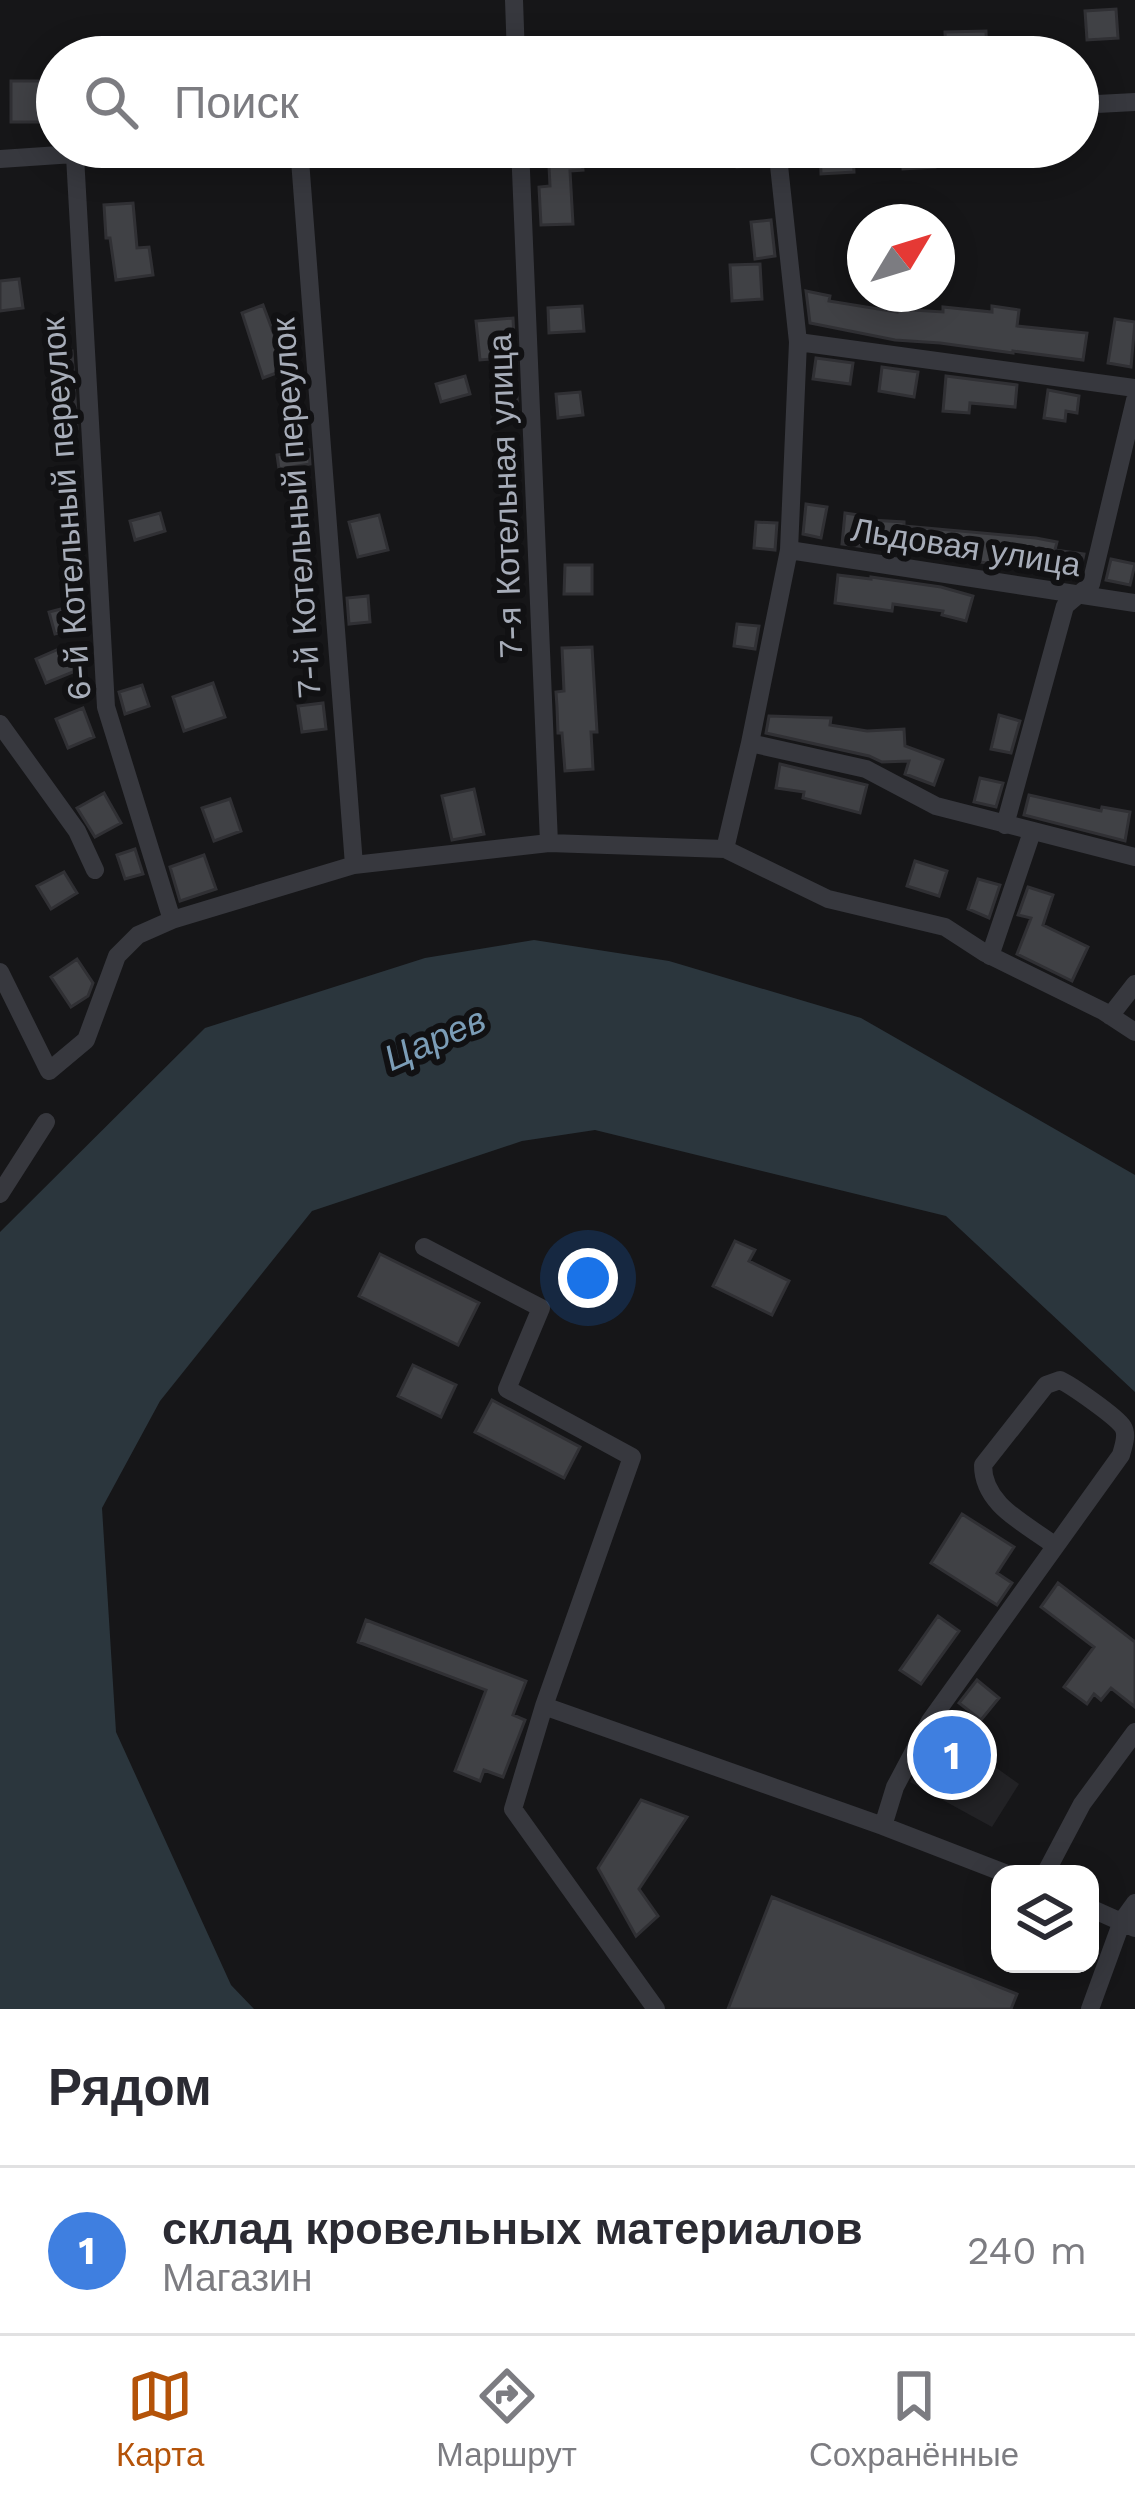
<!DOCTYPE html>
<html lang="ru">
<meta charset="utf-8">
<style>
:root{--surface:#fff;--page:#f7f7f7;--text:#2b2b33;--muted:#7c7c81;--line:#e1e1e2;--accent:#b45309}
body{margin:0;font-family:"Work Sans",sans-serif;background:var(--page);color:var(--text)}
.controls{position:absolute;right:36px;bottom:36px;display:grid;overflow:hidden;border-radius:24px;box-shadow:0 6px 30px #0003}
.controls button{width:108px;height:108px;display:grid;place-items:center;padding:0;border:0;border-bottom:3px solid var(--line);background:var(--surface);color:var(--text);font:60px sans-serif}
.compass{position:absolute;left:847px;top:204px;width:108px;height:108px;border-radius:50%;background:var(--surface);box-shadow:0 6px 30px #0003;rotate:52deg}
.you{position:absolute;left:588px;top:1278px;width:42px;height:42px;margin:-30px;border:9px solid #fff;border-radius:50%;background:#1a73e8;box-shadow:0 0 0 18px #1a73e833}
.badge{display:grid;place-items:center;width:78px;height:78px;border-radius:50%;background:var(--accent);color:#fff;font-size:39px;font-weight:700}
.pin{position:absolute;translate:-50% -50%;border:6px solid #fff;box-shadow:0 3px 12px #0006}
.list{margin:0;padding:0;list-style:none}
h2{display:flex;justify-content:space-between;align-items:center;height:156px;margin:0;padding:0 48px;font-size:51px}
h2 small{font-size:39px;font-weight:400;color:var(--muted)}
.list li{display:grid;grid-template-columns:78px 1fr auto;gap:36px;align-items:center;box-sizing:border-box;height:168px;padding:0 48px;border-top:3px solid var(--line)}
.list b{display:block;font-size:45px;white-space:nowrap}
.list p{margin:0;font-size:39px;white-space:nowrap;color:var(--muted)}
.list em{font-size:39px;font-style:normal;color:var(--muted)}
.icon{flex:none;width:66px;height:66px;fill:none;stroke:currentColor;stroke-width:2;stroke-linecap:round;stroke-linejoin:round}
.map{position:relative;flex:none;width:1135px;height:2009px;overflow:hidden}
.search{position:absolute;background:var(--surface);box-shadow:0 6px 30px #0003;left:36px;right:36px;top:36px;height:132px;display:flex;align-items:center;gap:30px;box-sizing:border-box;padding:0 42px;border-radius:66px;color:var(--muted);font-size:45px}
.sheet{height:324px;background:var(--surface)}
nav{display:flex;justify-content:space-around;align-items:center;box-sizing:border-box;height:168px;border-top:3px solid var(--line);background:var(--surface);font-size:33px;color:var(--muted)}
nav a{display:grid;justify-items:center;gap:6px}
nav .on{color:var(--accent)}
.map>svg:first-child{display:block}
.built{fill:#222225}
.water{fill:#2b363d}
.building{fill:#404145;stroke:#303034;stroke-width:3}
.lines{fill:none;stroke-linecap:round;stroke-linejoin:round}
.street{stroke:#37383e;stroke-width:18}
.labels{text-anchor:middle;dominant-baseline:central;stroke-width:12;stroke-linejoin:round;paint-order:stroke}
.street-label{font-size:33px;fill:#a7adb9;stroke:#111113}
.water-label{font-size:36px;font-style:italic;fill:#7b9db7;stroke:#111113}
</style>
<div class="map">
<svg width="1135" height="2009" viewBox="0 0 1135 2009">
<rect width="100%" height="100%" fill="#161618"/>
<!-- built -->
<path class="built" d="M942,1729L1019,1784L992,1827L910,1782Z"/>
<!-- water -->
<path class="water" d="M534,940L669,961L861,1018L1135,1175V1392L946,1216L595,1130L522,1141L312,1211L160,1401L102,1508L116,1732L231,1985L254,2009H0V1232L205,1028L425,958Z"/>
<!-- building -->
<path class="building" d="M1116,9L1118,38L1087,40L1085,11Z
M986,31L987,57H946L945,32Z
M11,81H44V122H11Z
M548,147H581L583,170L570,171L573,224L541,225L539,187L550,186Z
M735,147H764L765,165L737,167Z
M820,147H853L854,172L821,174Z
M902,147H934L935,167L903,169Z
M133,203L137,248L149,247L153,275L116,280L110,238H106L104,205Z
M771,220L775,256L755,259L751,222Z
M760,264L762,299L732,301L730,265Z
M19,279L23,308L0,311V281Z
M806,291L830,296L829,301L897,312V309L943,312V307L992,312V306L1019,310L1017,326L1087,333L1083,360L1013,351V353L940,343L895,340L810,323Z
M263,305L287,369L263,378L242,313Z
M582,306L584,331L549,333L548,308Z
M513,318L515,357L480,360L476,321Z
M1115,319L1135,322L1131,367L1108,363Z
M72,351L77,429L59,431L54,352Z
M816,358L853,363L850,384L813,379Z
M882,367L918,372L914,397L879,391Z
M465,376L470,394L441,402L436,384Z
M946,376L1017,385L1015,407L970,403L969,413L943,411Z
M1048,390L1079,396L1077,413L1066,411L1065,421L1044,418Z
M580,392L583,415L558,418L556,394Z
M517,396L518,418L495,420L494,397Z
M309,450L310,464L279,469L277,455Z
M806,504L827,507L821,538L803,534Z
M160,513L165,531L135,540L130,521Z
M845,513L872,517L871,520L904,522V526L1036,538L1057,542L1055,550L1084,554L1079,577L1075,580L1025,568L842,544Z
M379,515L388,550L358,557L349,522Z
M756,522L777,523L775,550L754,548Z
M1111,559L1135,564L1130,585L1106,580Z
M565,565H592V594H564Z
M838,575L871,579V577L941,587L973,596L966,621L942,615L943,611L893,604L892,611L835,603Z
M368,596L370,622L349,624L347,598Z
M76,605L82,627L55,634L49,612Z
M737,624L759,626L755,649L734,646Z
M68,645L78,670L46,683L36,659Z
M592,647L597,732H591L593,769L565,771L562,733H558L557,707L556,692L564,691L562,648Z
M213,683L225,717L184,731L173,697Z
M142,685L149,706L125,714L119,692Z
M323,703L326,729L302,732L298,706Z
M83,708L94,737L68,748L56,719Z
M999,715L1020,721L1011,753L991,749Z
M769,716L831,718L830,725L867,731L904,729L905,746L943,760L934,785L905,774L909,761L882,762L869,756L766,733Z
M780,764L867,785L860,813L803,798L804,792L776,788Z
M980,778L1003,783L996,807L974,802Z
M474,789L484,834L452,840L442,796Z
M104,793L121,823L95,837L77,808Z
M1029,795L1101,811L1102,807L1130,812L1125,841L1024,815Z
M230,799L241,831L214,841L202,808Z
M135,849L143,874L125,879L117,855Z
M204,855L216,889L180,901L170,867Z
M915,861L947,871L939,896L907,886Z
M64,872L77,893L51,909L37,886Z
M978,879L1000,885L989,918L968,909Z
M1028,887L1053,895L1043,925L1088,947L1072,981L1017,954L1031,918L1018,915Z
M77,959L93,983L88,996L71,1007L51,977Z
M735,1241L755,1250L749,1261L789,1281L772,1315L713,1286Z
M380,1254L479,1303L458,1345L359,1296Z
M413,1365L456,1385L441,1417L398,1396Z
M492,1400L580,1447L564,1478L475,1432Z
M962,1514L1014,1547L997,1573L1012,1583L997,1605L931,1563Z
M1058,1583L1135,1642V1707L1111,1688L1101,1700L1094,1694L1087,1704L1064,1687L1094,1647L1041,1607Z
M938,1616L959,1631L921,1684L900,1670Z
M366,1620L526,1681L513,1715L525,1720L503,1777L484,1770L480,1781L455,1771L486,1690L358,1642Z
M977,1680L999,1698L981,1720L959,1703Z
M641,1800L687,1817L639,1889L658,1916L636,1936L598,1868Z
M772,1897L1017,1994L1011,2009H728Z"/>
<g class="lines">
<!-- street -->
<path class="street" d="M514,0L516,57
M1078,105L1135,102
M299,147L354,865
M520,147L549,843
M75,156L106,707L172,920
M0,159L177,147
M798,342L1135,388
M789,550L1135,603
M0,724L77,831L95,870
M750,743L866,769L936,806L1135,857
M1005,825L1065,606L1091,584L1135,400
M725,849L750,743L789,550L798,342L777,147
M990,956L1032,832
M0,972L49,1071L86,1040L117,956L138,935L172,920L354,865L549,843L725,849L828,899L945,927L985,953L1103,1011L1135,1032
M1110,1016L1135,984
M0,1194L46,1122
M424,1247L541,1308L507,1389L632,1457L544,1706L513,1809L656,2009
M544,1706L883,1826L1007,1874
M883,1826L895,1787L930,1721L1121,1455C1123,1447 1128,1435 1123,1427C1117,1417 1071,1385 1060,1380L1046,1385L983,1465C983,1505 1025,1523 1054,1545
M1045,1874L1082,1804L1135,1732
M1090,1908L1135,1928
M1090,2009L1122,1921L1135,1903"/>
</g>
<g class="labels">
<!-- street labels -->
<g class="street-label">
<text transform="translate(505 496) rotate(-92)">7-я Котельная улица</text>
<text transform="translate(296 508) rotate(-94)">7-й Котельный переулок</text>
<text transform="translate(66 509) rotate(-94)">6-й Котельный переулок</text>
<text transform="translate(966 547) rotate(9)">Льдовая улица</text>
</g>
<!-- water labels -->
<g class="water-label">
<text transform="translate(435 1039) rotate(-24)">Царев</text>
</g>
</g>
</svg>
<div class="controls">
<button><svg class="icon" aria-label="layers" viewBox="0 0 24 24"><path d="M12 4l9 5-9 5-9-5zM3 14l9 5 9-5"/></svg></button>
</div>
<svg class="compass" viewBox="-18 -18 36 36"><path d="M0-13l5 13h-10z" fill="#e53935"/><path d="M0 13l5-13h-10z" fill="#7c7c81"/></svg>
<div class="you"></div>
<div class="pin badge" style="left:952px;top:1755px;background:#3f7fe0">1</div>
<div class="search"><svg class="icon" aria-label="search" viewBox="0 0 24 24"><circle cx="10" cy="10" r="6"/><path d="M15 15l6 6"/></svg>Поиск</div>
</div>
<section class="sheet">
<h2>Рядом<small></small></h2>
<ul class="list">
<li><span class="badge" style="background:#3f7fe0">1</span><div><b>склад кровельных материалов</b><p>Магазин</p></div><em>240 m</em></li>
</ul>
</section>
<nav>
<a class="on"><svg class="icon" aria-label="map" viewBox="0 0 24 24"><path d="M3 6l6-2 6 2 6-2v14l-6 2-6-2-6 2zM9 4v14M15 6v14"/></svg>Карта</a>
<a><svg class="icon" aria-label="directions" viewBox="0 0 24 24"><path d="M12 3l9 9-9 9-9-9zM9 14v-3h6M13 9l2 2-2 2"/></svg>Маршрут</a>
<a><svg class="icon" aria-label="saved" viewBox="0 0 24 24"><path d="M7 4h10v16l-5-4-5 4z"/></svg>Сохранённые</a>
</nav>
